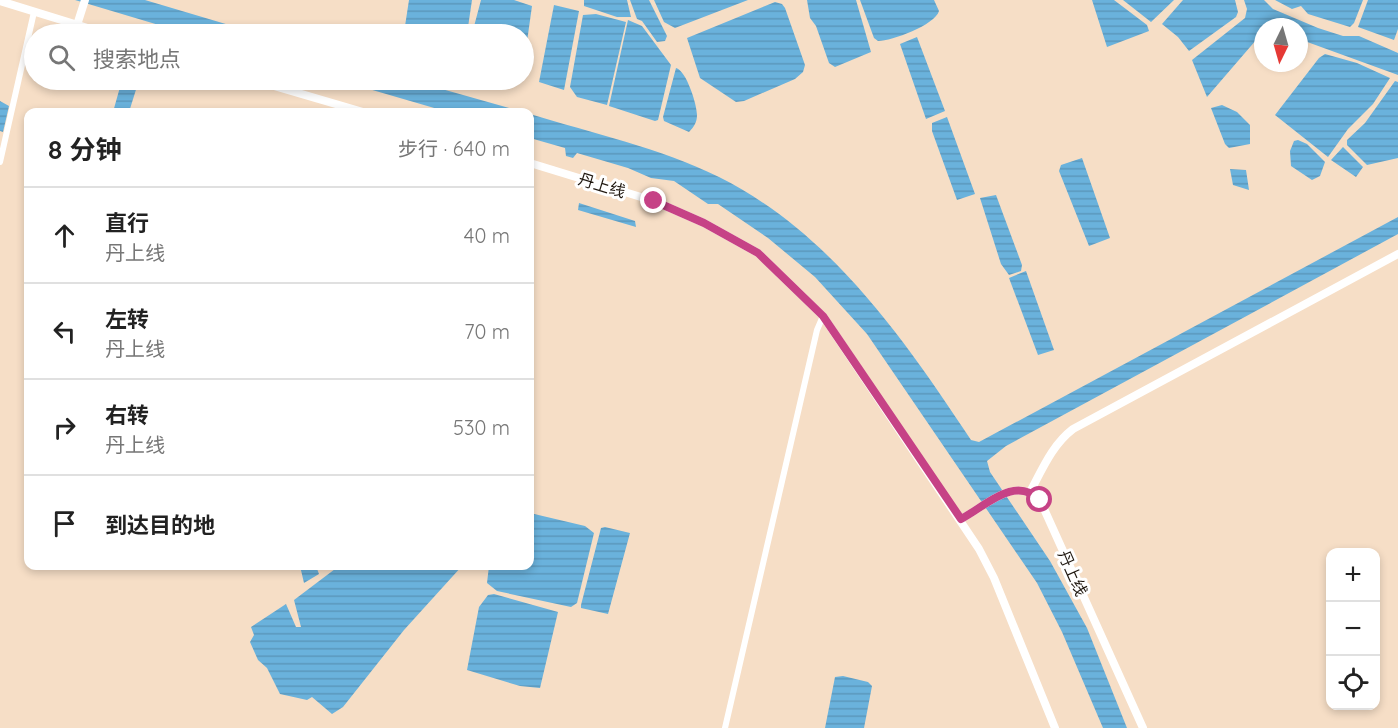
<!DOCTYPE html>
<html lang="zh">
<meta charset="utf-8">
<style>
:root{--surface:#fff;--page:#f2f2f2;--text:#222;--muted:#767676;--line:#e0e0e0}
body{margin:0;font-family:Quicksand,"Noto Sans SC",sans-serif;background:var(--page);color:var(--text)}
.controls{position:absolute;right:18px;bottom:18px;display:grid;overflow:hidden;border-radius:12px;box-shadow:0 3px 9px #0003}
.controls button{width:54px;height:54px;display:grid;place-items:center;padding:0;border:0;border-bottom:2px solid var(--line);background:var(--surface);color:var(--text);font:30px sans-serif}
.compass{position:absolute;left:1254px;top:18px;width:54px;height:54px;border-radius:50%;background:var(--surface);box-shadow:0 3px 9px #0003;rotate:185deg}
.stop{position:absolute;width:18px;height:18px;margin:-14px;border:4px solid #c64286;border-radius:50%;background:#fff}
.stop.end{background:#c64286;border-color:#fff;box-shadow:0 2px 6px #0008}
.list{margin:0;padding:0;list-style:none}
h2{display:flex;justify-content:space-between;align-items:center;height:78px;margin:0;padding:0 24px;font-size:26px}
h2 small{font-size:20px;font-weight:400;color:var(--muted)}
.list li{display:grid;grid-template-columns:39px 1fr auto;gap:18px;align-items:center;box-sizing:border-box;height:96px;padding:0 24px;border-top:2px solid var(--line)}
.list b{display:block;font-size:22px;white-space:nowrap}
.list p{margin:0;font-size:20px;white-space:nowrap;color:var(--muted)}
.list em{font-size:20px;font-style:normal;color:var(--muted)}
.icon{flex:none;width:33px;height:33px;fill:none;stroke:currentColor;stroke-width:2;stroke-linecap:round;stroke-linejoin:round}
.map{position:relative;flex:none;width:1398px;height:728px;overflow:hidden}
.search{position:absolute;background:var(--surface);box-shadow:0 3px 9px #0003;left:24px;top:24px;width:510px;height:66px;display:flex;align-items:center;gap:15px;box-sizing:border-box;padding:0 21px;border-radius:33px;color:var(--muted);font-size:22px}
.panel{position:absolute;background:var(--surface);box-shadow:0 3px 9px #0003;left:24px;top:108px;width:510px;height:462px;border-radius:12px}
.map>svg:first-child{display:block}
.water{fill:url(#water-rules)}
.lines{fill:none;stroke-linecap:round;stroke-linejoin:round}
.minor{stroke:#fff;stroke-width:6}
.tertiary{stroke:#fff;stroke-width:8}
.secondary{stroke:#fff;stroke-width:8}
.route{stroke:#c64286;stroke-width:8}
.labels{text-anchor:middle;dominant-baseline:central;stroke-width:6;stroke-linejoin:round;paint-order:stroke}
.street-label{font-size:16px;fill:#1f170f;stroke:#fff}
</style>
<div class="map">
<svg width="1398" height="728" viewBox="0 0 1398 728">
<defs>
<pattern id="water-rules" width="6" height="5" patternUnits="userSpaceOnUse" patternTransform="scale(1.5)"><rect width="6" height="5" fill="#6ab2dc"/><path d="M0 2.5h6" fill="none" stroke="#5b98bc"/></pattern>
</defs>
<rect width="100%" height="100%" fill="#f6dec6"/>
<!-- water -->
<path class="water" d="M75,0H145L259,34H189Z
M409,0H472L467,34C446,35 424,38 405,26Z
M481,0H514L532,6L524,63V34H472Z
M584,0H627L631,17H617L584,6Z
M630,0H649L667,36L665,41L657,42L642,21L637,19Z
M654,0H748L675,28L664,22Z
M807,0H856L871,52L835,67L829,63L816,26L810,18Z
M860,0H934L939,11C935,25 892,41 878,41L874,38Z
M1092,0H1114L1147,25L1149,31L1107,47Z
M1123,0H1174L1151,22Z
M1183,0H1235L1238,12L1236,17L1189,51L1178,37L1162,24Z
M1244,0H1264L1273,9L1318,28L1343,36H1359L1398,53V75L1299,39V27H1263V32L1207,97L1192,60L1245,18L1247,9Z
M1275,0H1363L1354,23L1350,27L1308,14L1301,6L1292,9Z
M1368,0H1398V29L1394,40L1358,27Z
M775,2L782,4L785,8L805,65L803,72L795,79L744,101L736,102L700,78L687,38Z
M554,5L579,11L564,90L539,82Z
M596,14L626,22L607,105L577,97L570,87L583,15Z
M628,20L642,26L671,65L658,120L655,121L609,106Z
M917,37L945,111L926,119L900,44Z
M1325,54L1357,63L1390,78L1373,104L1348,129L1328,157L1275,115L1319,58Z
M676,68C686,70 697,104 697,115C697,122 694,127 689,132L664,121L663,117Z
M122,80H139L129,112H113Z
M338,80H410L523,112H448Z
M1395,81L1398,82V158L1367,165L1347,145V140L1365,123Z
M0,101L9,106L3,132L0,131Z
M1222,105L1237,112L1250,125V144L1229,148L1225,144L1211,108Z
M530,114C592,133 660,148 719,177C831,233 904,339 971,440L979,442L1398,217V234L1006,446L987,461L990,472L1050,561L1087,628L1127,728H1103L1062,632L1037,583L867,334L815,277L768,238L718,204H708L674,181L651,178L628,168L577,153L573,158L566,156L565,148L530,138Z
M947,117L975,194L957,200L932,131V123Z
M1298,140L1307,144L1325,162L1320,176L1312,180L1291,166L1290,151L1294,141Z
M1343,147L1363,167L1356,177L1331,160Z
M1082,158L1110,238L1089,246L1059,171L1061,165Z
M1230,169L1246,170L1249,190L1233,185Z
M996,195L1022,265L1021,271L1009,275L1001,264L980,198Z
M579,203L635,221L636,227L578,210Z
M1026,271L1054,350L1038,355L1009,278Z
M530,513L585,526L594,533L577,603L571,607L497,591L487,583L489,566H530Z
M605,527L630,533L608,614L581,608V605L601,528Z
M300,566H316L319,574L304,583Z
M339,566H462L404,630L343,707L332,714L312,697L307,700L280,694L267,668L258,660L250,642L254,635L251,627L286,604L296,627H301L294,600Z
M494,594L558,612L540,688L520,686L467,670L479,607L488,595Z
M843,676L868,682L872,686L864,728H825L835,677Z"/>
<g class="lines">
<!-- minor -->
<path class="minor" d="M0,162L34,12
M725,728L817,330L823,316"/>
<!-- tertiary -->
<path class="tertiary" d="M77,25L85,0
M1030,492C1042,470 1052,445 1073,429L1398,254
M961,519C986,506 1014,475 1040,500L1143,728"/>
<!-- secondary -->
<path class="secondary" d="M0,1L107,34
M254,80L363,112
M530,163L654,201L704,223L758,253L823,316L979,549L994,578L1055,728"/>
</g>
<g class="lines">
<!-- route -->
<path class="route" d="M654,201L704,223L758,253L823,316L961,519C986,506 1014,475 1040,500"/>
</g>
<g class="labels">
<!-- street labels -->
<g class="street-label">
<text transform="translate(602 185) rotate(17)">丹上线</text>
<text transform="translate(1073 573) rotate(66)">丹上线</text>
</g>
</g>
</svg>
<div class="controls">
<button>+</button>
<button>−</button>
<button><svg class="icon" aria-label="locate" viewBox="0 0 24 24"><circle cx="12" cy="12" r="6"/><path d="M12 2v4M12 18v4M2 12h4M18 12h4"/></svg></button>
</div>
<svg class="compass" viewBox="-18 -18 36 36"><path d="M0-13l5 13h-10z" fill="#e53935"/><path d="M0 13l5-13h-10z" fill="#767676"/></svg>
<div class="stop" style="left:1040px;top:500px"></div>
<div class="stop end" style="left:654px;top:201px"></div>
<div class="search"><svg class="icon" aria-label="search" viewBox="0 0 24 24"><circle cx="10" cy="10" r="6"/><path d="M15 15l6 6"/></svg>搜索地点</div>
<section class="panel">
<h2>8 分钟<small>步行 · 640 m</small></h2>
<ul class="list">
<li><svg class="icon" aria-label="ahead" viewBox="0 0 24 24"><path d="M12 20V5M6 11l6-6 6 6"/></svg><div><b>直行</b><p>丹上线</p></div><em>40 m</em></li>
<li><svg class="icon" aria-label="left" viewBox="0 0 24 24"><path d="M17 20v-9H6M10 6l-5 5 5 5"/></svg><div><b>左转</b><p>丹上线</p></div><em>70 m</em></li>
<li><svg class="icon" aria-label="right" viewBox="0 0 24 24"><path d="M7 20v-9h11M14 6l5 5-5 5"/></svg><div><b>右转</b><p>丹上线</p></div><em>530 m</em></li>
<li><svg class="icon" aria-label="arrive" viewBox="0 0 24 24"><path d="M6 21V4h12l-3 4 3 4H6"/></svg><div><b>到达目的地</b></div></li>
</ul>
</section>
</div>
